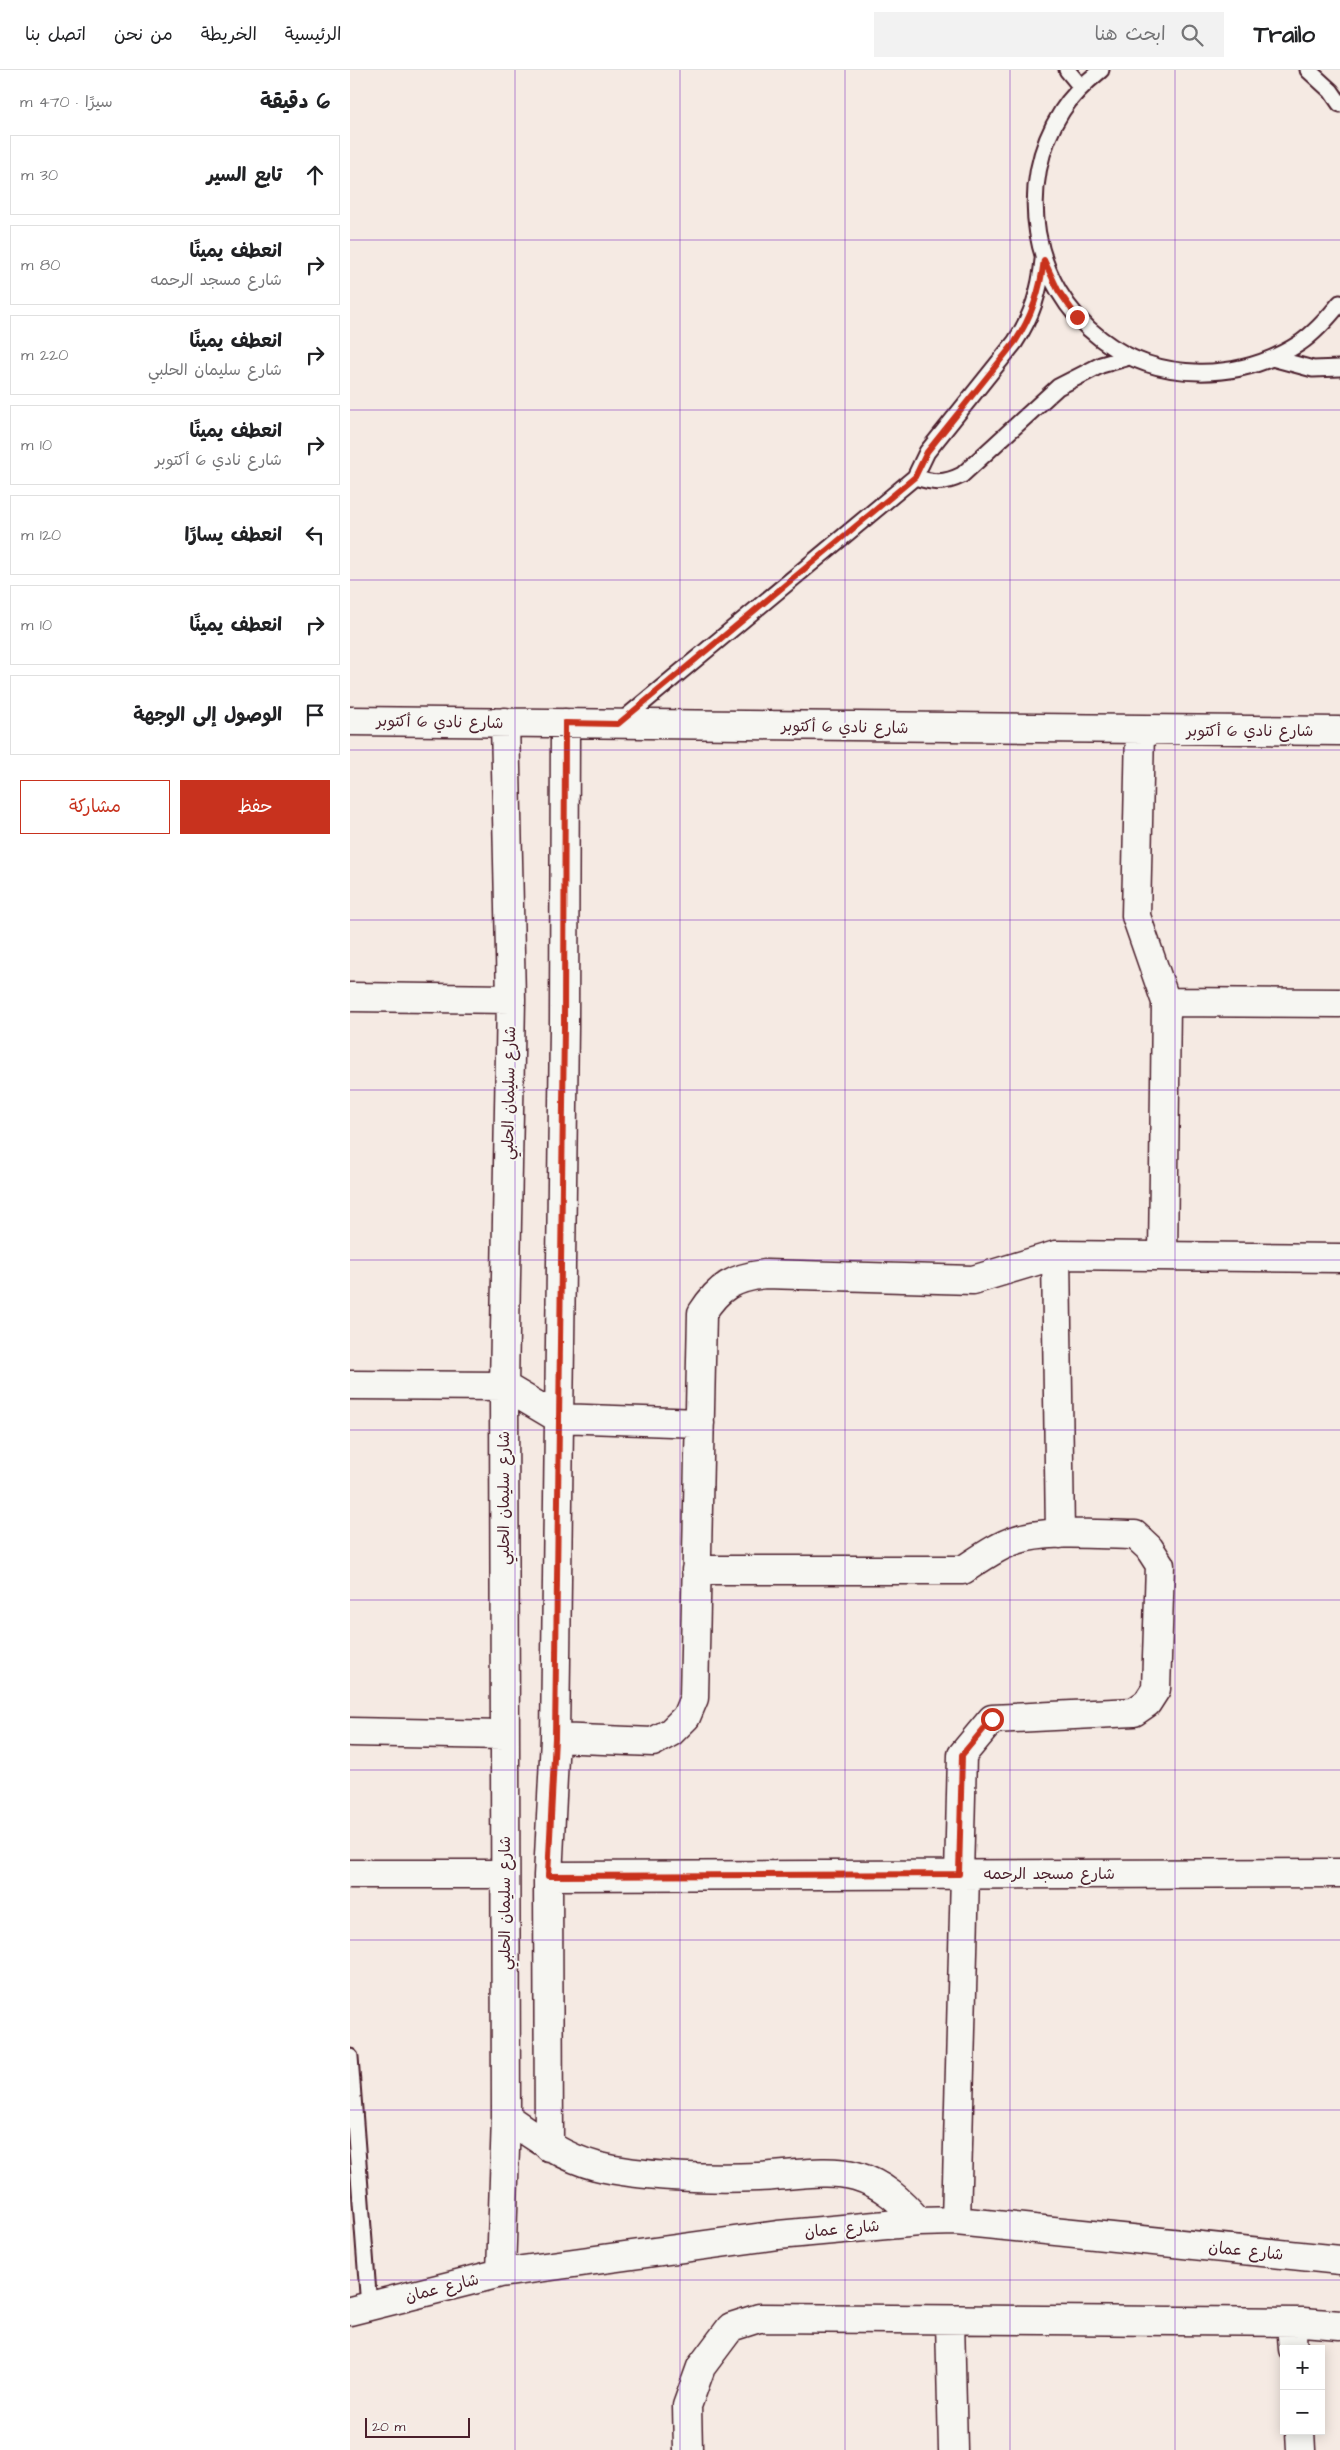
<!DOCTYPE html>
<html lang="ar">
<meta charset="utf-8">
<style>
:root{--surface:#fff;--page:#f2f2f2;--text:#202124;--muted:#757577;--line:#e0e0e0;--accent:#c8321e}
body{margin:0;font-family:"Architects Daughter","Playpen Sans Arabic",sans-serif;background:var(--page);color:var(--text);direction:rtl}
.controls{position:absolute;right:15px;bottom:15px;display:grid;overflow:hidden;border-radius:0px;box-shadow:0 2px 12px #0003}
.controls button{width:45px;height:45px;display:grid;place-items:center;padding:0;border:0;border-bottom:1px solid var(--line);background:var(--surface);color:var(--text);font:25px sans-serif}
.scale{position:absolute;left:15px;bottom:12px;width:105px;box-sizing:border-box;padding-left:5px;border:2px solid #4a1f2b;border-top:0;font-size:14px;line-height:18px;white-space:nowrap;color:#4a1f2b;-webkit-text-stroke:4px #f6f6f2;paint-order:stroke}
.stop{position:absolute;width:15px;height:15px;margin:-11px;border:4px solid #c8321e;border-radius:50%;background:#fff}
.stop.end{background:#c8321e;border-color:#fff;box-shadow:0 1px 5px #0008}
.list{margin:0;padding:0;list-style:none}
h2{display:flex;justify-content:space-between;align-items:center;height:65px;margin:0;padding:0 20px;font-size:21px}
h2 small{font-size:16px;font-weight:400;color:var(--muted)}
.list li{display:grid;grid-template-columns:32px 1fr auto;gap:15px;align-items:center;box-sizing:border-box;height:80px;margin:0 10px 10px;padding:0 10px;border:1px solid var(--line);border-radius:0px}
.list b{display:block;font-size:19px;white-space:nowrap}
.list p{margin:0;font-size:16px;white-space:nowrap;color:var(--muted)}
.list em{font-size:16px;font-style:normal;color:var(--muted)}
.actions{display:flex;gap:10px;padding:15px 20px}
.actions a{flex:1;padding:11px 0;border:1px solid var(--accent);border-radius:0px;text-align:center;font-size:18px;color:var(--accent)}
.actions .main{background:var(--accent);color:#fff}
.icon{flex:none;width:28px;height:28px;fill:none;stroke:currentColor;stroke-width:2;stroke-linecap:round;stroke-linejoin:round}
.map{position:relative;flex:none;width:990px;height:2380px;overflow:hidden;direction:ltr}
header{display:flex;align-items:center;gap:30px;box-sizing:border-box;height:70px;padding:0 25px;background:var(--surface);border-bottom:1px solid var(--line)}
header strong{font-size:24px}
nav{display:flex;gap:28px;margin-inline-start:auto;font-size:18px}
.search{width:350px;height:45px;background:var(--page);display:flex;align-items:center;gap:12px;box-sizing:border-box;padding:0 18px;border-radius:0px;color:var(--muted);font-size:19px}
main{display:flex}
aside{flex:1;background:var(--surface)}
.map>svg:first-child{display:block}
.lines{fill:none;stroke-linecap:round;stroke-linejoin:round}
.service-casing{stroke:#4a1f2b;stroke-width:19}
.minor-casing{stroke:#4a1f2b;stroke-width:31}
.service{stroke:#f6f6f2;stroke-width:15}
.minor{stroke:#f6f6f2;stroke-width:28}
.route{stroke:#c8321e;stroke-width:6}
.grid{fill:none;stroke:#7b2cbf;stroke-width:1;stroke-opacity:0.55}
.labels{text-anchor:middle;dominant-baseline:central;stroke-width:4;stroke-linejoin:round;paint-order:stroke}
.street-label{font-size:16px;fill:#4a1f2b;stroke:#f6f6f2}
</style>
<header>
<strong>Trailo</strong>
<div class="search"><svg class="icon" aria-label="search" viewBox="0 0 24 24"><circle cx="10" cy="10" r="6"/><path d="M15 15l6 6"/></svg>ابحث هنا</div>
<nav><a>الرئيسية</a><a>الخريطة</a><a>من نحن</a><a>اتصل بنا</a></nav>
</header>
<main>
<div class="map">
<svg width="990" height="2380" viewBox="0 0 990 2380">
<rect width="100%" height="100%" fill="#f5eae3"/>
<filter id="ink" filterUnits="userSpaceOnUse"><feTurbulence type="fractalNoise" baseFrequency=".02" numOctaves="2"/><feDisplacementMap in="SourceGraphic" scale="10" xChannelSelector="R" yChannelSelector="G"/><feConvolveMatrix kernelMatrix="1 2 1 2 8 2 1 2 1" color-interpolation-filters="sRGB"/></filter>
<g filter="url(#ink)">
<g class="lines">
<!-- service casing -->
<g class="service-casing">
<path id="service" d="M717,0L731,17
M751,0C736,12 722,25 712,41C665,114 681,216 751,269C808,313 890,312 950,273C966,262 978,248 990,233
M958,0L981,21L990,34
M922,288L963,299L990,298
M565,407C583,413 594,414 612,405L708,317L751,295L779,287
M269,653L565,407L577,382L665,272C682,246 690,221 693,190
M0,1987L19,2237"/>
</g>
<!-- minor casing -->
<g class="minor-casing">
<path id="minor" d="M0,651L990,661
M790,660L786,846L816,932L813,1186
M0,927L161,929
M816,932L990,933
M706,1185L710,1464
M0,1315L154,1316L208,1348L350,1353
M346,1500H613C630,1489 647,1476 666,1470C699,1459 750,1465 785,1465L799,1478L810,1495L806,1619L797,1633L784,1642L642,1649L612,1685L609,1805
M0,1662L154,1665
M205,1668L303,1672L321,1662L336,1647L344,1628L352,1243C369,1216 384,1208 415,1204L623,1210L706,1185L990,1188
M0,1804H155
M198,1806L990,1803
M156,2047C185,2067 212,2087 246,2096C292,2107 359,2109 408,2107C437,2106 478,2098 506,2106C533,2114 551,2131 569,2152
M199,2077L198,1806L205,1668L214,957L215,653
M606,2151L615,1805
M151,2203L156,2047L154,1316L161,929L155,652
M0,2241L151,2203L428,2165L569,2152L606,2151L990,2190
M600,2250L603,2380
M941,2253L943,2279
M950,2361L951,2380
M338,2380L337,2336L351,2297L381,2257L409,2248L953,2252L990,2255"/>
</g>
<!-- service -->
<use href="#service" class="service"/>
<!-- minor -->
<use href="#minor" class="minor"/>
</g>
</g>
<g class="lines" filter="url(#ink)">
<!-- route -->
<path class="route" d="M642,1649L612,1685L609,1804L198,1806L205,1668L214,957L215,653L268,654L565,407L577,382L665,272C682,246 690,221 694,190L708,220L727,247"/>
</g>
<!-- grid -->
<path class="grid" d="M165,0V2380M330,0V2380M495,0V2380M660,0V2380M825,0V2380M0,170H990M0,340H990M0,510H990M0,680H990M0,850H990M0,1020H990M0,1190H990M0,1360H990M0,1530H990M0,1700H990M0,1870H990M0,2040H990M0,2210H990"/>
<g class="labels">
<!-- street labels -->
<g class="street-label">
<text transform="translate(90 652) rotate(1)">شارع نادي 6 أكتوبر</text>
<text transform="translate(495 657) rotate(1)">شارع نادي 6 أكتوبر</text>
<text x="900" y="661">شارع نادي 6 أكتوبر</text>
<text transform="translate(159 1023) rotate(-89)">شارع سليمان الحلبي</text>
<text transform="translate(154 1428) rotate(-90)">شارع سليمان الحلبي</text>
<text x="699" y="1804">شارع مسجد الرحمه</text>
<text transform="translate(155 1833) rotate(-90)">شارع سليمان الحلبي</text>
<text transform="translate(492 2159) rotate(-5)">شارع عمان</text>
<text transform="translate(896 2181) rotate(6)">شارع عمان</text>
<text transform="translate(92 2218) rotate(-14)">شارع عمان</text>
</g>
</g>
</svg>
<div class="controls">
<button>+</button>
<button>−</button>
</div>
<div class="scale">20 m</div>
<div class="stop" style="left:642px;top:1649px"></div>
<div class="stop end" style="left:727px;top:247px"></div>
</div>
<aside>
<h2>6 دقيقة<small>سيرًا · 470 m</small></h2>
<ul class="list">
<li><svg class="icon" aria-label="ahead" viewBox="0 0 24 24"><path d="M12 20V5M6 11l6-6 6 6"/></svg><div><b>تابع السير</b></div><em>30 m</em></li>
<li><svg class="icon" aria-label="right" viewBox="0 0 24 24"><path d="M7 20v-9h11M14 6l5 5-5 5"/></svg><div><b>انعطف يمينًا</b><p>شارع مسجد الرحمه</p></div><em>80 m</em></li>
<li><svg class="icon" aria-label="right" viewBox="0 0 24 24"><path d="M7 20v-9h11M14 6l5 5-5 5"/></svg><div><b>انعطف يمينًا</b><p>شارع سليمان الحلبي</p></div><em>220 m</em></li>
<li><svg class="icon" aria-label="right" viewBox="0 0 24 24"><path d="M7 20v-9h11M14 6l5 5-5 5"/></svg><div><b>انعطف يمينًا</b><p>شارع نادي 6 أكتوبر</p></div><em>10 m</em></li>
<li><svg class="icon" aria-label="left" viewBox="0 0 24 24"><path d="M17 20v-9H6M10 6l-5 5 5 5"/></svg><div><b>انعطف يسارًا</b></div><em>120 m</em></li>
<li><svg class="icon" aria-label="right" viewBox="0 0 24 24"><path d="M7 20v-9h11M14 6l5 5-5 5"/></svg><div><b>انعطف يمينًا</b></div><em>10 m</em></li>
<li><svg class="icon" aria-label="arrive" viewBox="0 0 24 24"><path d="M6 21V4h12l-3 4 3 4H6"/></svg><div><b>الوصول إلى الوجهة</b></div></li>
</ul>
<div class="actions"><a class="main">حفظ</a><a>مشاركة</a></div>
</aside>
</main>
